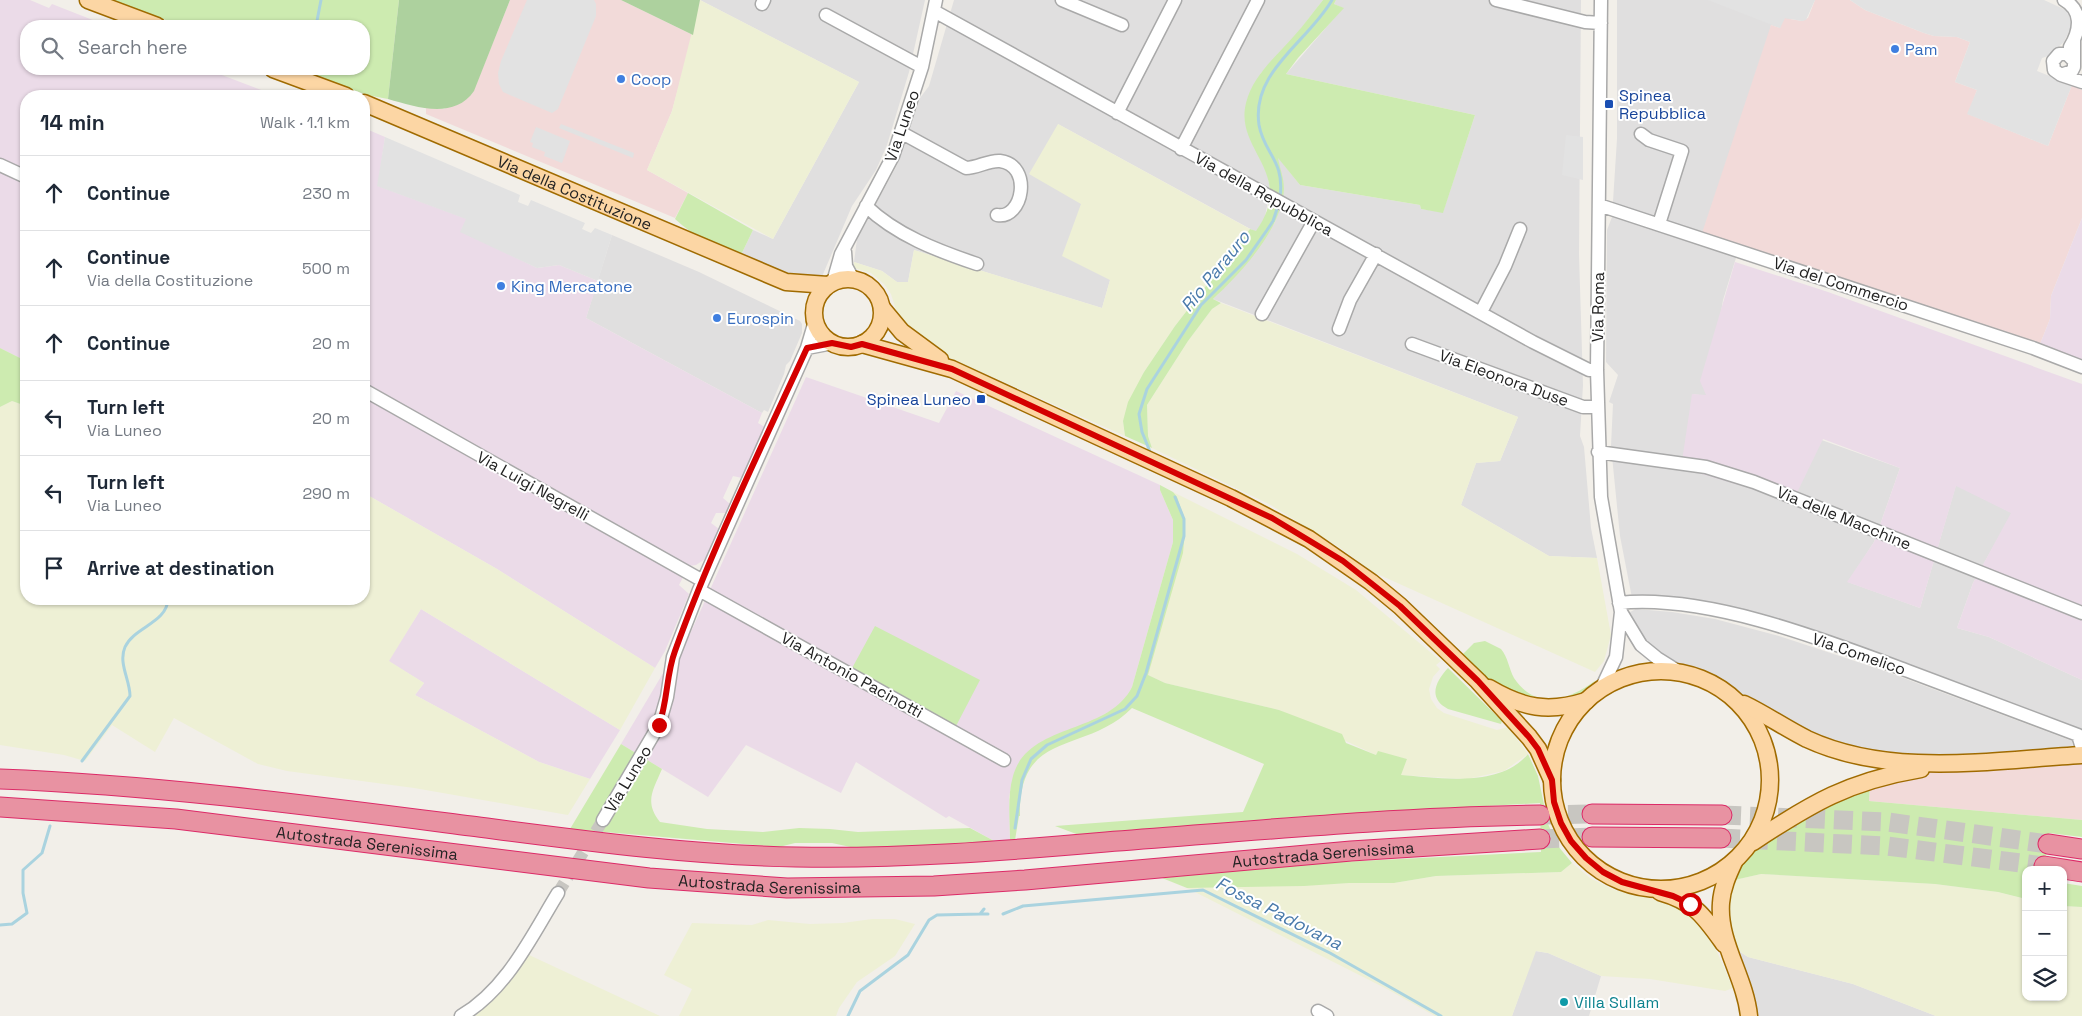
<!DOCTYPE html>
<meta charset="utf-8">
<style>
:root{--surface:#fff;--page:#f2f2f3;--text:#1f2937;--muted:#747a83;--line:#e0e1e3}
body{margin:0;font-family:"Space Grotesk",sans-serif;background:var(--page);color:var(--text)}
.controls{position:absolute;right:15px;bottom:15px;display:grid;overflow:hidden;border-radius:10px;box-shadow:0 1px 4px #0004}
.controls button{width:45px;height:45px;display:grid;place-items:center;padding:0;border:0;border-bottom:1px solid var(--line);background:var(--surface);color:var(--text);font:25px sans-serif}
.stop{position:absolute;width:15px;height:15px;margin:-11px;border:4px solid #d40000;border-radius:50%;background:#fff}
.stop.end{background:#d40000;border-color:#fff;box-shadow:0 1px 5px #0008}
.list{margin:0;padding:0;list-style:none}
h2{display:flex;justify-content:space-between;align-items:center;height:65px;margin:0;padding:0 20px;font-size:21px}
h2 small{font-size:16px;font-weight:400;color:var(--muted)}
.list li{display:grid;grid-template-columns:32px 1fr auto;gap:15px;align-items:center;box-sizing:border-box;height:75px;padding:0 20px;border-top:1px solid var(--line)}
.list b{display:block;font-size:19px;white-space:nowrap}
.list p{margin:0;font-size:16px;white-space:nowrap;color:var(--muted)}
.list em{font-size:16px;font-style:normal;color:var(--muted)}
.icon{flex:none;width:28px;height:28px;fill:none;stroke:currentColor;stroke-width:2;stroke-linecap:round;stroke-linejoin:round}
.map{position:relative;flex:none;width:2082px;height:1016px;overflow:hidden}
.search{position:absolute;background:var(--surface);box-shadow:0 1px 4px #0004;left:20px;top:20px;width:350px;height:55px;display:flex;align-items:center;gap:12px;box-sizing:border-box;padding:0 18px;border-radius:20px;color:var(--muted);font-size:19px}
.panel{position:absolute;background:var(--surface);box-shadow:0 1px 4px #0004;left:20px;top:90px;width:350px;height:515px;border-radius:20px}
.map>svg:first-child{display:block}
.residential{fill:#e0dfdf}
.commercial{fill:#f2dad9}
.industrial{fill:#ebdbe8}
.farmland{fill:#eef0d5}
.grass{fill:#cdebb0}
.forest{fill:#add19e}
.parking{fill:#e2e2e2}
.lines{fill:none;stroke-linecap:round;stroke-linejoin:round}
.stream{stroke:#aad3df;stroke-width:3}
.minor-tunnel{stroke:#c8c6c1;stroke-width:12;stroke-dasharray:12 6;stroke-linecap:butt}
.highway-tunnel{stroke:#c8c6c1;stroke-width:19;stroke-dasharray:19 9;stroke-linecap:butt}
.minor-casing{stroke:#a9a9a9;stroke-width:15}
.major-casing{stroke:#a06b00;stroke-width:19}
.highway-casing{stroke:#dc2a67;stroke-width:21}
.minor{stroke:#fff;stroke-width:12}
.major{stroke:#fcd6a4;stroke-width:16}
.highway{stroke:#e892a2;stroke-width:19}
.route{stroke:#d40000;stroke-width:6}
.shop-dot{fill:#3f7fe0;stroke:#fff;stroke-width:2}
.transit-dot{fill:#1a4fb4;stroke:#fff;stroke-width:2}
.culture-dot{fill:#0f9aa8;stroke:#fff;stroke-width:2}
.labels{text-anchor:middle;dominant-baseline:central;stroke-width:4;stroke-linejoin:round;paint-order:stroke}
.shop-label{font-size:16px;fill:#366cbe;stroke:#fff;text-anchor:start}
.transit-label{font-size:16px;fill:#164399;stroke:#fff;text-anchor:start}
.street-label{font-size:16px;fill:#222;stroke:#fff}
.culture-label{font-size:16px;fill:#0d838f;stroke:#fff;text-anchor:start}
.water-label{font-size:18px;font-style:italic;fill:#4a7aab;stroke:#fff}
</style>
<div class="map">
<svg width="2082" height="1016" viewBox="0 0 2082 1016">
<rect width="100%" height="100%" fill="#f2efe9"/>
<!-- residential -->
<path class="residential" d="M700,0H925L909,72L887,145L876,170L852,206L821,279L802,281L741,255L753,230L773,239L859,82Z
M954,0H1323L1296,35L1261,73L1248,97L1245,120L1249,134L1267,171L1270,190L1265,217L1256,232L1058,124L1081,204L1110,280L1102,308L914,250L908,282H897L882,271L854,262L857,239L897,165L920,98L929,86Z
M1336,0H1581L1579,254L1583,385L1580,436L1584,447L1591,528L1597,558L1549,556L1461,505L1476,463L1500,461L1518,417L1213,299L1248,262L1275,222L1284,189L1277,156L1300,185L1420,205L1421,209L1443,212L1475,115L1286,74L1343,8L1334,4Z
M1617,0H1815L1780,28L1771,25L1740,245L1723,300L1707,396L1692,394L1900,468L1874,542L1848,582L1920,608L1956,485L2012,513L1973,583L1957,628L1989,637L2082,680V738L1810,634L1632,598L1620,536L1611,446L1613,404L1609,402L1618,375L1606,362L1607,230L1612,217L1617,139Z
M612,235L699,272L800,321L802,324V333L790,361L786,365L784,374L768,412L764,410L762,413L586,318Z
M1636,609L1672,612L1715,619L1779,636L1882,670L2072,741L2073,746L2070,753L1935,758L1894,756L1823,740L1749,701L1711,675L1670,662L1652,650L1629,616L1630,612Z
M1731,946L1748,957L1853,984L1936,1016H1757Z
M1535,951L1548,953L1601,976L1589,1016H1512Z"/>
<!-- commercial -->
<path class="commercial" d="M510,0H621L693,35L672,111L647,170L688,193L675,218L426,114V108L444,109L474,90Z
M1815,0H1850L1865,10L1924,33L1934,36L1957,37L1970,42L1955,82L1977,90L1968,114L2048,146L2072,85L2082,90V218L2051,296L2050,319L2040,344L1702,233L1771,25L1780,28L1784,18L1802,21L1808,18Z
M2082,763V820L1869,801L1870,785L1898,777L1929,772Z"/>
<!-- industrial -->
<path class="industrial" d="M0,0H30L49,8L52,4L108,26H26V69H206L277,96H26V361L0,348Z
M364,128L385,137L378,186L467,219L461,231L537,268L559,265L598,281L586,318L762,413L758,423L765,427L742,478L733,476L723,498L730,504L726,513H716L711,523L719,529L705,559L696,565L689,566L679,585L689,594L665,651L655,668L497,569L364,493Z
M2082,218V360L2040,344L2050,319L2051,296Z
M1735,262L1828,292L2082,384V680L1989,637L1957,628L1973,583L2011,513L1956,486L1920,608L1847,582L1874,542L1900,468L1823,439L1793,501L1681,468L1692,394L1706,395L1700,381Z
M806,377L939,423L956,391L1160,485V490L1173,520V542L1132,687L1126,698L1114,709L1086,724L1043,741L1021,760L1015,771L1009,797L1010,841L996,842L949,816L946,818L856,762L841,793L746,745L708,797L621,744L672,658L690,634Z
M421,609L620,730L590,779L539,762L415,695L424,683L388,661Z"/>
<!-- farmland -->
<path class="farmland" d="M700,0L859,82L773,239L647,170L672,111Z
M1058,124L1250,229L1175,326L1144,372L1123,421L1125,436L941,354L899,320L891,294L884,284L871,273L854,268V262L882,271L897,282H908L914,250L1102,308L1110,280L1062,256L1081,204L1029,174Z
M1221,303L1518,417L1500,461L1476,463L1461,505L1549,556L1597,558L1611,635L1604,661L1595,672L1373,572L1339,547L1269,504L1152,448L1148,436L1147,405L1188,341L1212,309Z
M12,401L26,406V599H364V493L497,569L655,668L620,730L421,609L389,661L424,683L415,695L539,762L590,779L568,815L414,788L287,771L258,764L174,718L155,752L112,725L85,761L64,755L0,745V407Z
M1173,492L1297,554L1356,590L1441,661L1436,665L1440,669L1433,677L1429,689L1431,699L1437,708L1444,713L1497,730L1508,727L1528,754L1504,771L1467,779L1400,775L1407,759L1378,752L1376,755L1279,710L1165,683L1148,675L1184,544V517Z
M1572,863L1590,878L1614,890L1663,901L1683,909L1697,920L1714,945L1733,988L1725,991L1650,979L1601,976L1548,953L1536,951L1512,1016H1435L1387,989L1187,888L1349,883H1394L1436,876L1561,872Z
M1761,874L1935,884L1998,892L2026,899V997H2063V906L2082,907V1016H1936L1853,984L1748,957L1731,946L1726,926L1730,881Z
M872,919H895L915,924L895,956L857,982L839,1008L836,1016H679L692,989L664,975L692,923L752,925L768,920L810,924L843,923Z
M527,954L660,1016H475L495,998Z"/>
<!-- grass -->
<path class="grass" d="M112,0H399L388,99L367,95L296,69H364V26H182Z
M1323,0H1336L1334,4L1344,8L1298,58L1286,74L1475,115L1443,213L1421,209L1420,205L1300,185L1278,158C1280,169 1284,178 1284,189C1282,229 1241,273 1213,299L1221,303L1212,309L1188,341L1147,405L1148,436L1152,448L1125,436L1123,421L1128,402L1144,372L1175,326L1250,229L1256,231C1297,173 1234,151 1246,103C1253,75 1276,57 1294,36C1304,25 1313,12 1323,0Z
M688,193L753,230L741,255C716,246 694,237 675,219Z
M0,348L26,361V406L12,401L0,407Z
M1160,485L1173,492L1177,497L1184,517L1185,531L1183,553L1148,675L1165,683L1279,710L1342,734L1346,743L1376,755L1378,751L1407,759L1401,775C1439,778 1500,788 1528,754L1538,776L1548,824L1558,846L1572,863L1561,872L1436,876L1394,883H1349L1304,886L1187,888L1162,878L1320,863L1541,852L1540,803L1294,817L1079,835L1055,826L1243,812L1264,764L1132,708C1086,755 1018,728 1020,816H1019L1015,840L1010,841C1010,819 1007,797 1013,776C1028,722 1108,735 1132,687L1173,542V520L1160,490Z
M875,626L980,680L955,728L851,670Z
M1485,641L1501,649C1508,657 1509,669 1514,678C1537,712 1569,700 1596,680L1582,695L1571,700L1526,699L1492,682L1462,655L1474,643Z
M1448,668L1502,721L1501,724L1448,709C1427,698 1436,681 1448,668Z
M621,744L662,769C653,790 644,802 660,822L707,829L763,832L799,828L830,829L858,832L970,828L996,842L915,847L855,848L832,843H795L779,847L570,829Z
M1870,785L1869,801L2082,820V837L2049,833L2044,870H2026V899L1998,892L1935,884L1761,874L1730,881C1766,827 1814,812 1870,785Z
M2063,883L2082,886V907L2063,906Z"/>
<!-- forest -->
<path class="forest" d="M399,0H510L474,91C454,120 416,107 388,99Z
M621,0H700L693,35Z"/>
<!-- parking -->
<path class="parking" d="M527,0H594L596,4V16L558,109L552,113L503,92L499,84L498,73L501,61Z
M1708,0H1815L1806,20L1802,21L1785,18L1780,28Z
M1850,0H2044L2068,11L2072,16V25L2064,42L2048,56L2042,58L2037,71L2072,85L2048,146L1967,114L1977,90L1955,82L1970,42L1957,37L1934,36L1924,33L1865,10Z
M561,124L634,153L633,158L559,128Z
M536,127L570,141L562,163L544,156L545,152L532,147L533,143L530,142Z
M1566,135L1583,137V180L1562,175Z
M385,137L520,195L518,202L528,206L531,200L585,223L582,229L591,233L595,228L612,235L598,281L559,265L537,268L460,232L466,219L377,186Z"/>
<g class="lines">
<!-- stream -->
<path class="stream" d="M316,26L321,0
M309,76V69
M306,96L307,87
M1280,197C1285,160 1264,154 1259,125C1251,71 1308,42 1332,0
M1151,454L1142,432L1139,414L1147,389L1201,305L1246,260L1267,230L1273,221L1278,206
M82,761L130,696C130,680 118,663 125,647C134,627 167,623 168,599
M1015,828L1022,780L1031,759L1047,745L1125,709L1137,696L1146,673L1184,536V519L1175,497
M980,914H988
M1003,914L1023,906L1203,890L1330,953L1441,1016
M0,925L12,924L27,913L23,893V870L42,853L50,826
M848,1016L860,991L908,955L929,920L937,915L980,914L984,909"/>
<!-- minor-tunnel -->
<path class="minor-tunnel" d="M558,893L603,820"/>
<!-- highway-tunnel -->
<path class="highway-tunnel" d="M1540,815L1592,814
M1722,815L1888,822L2048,844
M1721,838L1887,846L2044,866
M1540,839L1592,837"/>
<!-- minor casing -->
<g class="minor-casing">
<path id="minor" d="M1062,0L1122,25
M1496,0L1585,22L1601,23
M1601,0L1597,370L1601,497L1621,612L1641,645L1657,658L1681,673
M2064,0C2082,10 2081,29 2070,47
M762,4L764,0
M934,11L1533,342L1589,370H1597
M826,15L922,67
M2073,60L2067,54H2059L2053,61L2054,70L2061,75L2072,71L2074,67V40
M2061,75L2082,82
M1117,113L1175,0
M902,133L966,168C977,168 989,160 1000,161C1033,165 1023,220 997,215
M1641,134L1649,140L1682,151L1659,224
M1181,149L1258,0
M0,165L26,177
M1599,205L2033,348L2082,367
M866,206C896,235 938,251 977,264
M845,252L846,266L853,279
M833,282L841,254L893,156L922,67L936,0
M1481,312L1505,266L1520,229
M1262,314L1314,221
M1339,329L1350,300L1376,254
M1412,344L1583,407H1597
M807,348L833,343
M364,390L703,581
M1598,452L1706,467L1754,482L2082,613
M699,590L1004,760
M1619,603C1707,594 1825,640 1908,671C1965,693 2022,714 2078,735L2082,748
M1601,689L1616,657L1621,612
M603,820L659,725L667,697L673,657L699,590L807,348L815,321
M1318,1011L1327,1016
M461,1016C507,989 531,937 558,893"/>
</g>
<!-- major casing -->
<g class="major-casing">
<g id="major">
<path d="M88,0L157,26"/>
<path d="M273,69L346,96"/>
<path id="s1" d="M364,103L786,282L828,285"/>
<circle cx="848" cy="313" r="34"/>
<path d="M882,308L902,332L940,360"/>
<path d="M862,344L952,369L1231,498L1309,539L1371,582L1400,606L1478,681L1529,737L1538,749L1552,780"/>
<circle cx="1661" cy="780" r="109"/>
<path d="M1489,688C1523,708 1548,713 1586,701"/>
<path d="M1744,704C1765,714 1785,728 1807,739C1891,778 1993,760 2082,755"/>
<path d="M1753,842C1812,803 1849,781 1921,769"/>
<path d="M1734,862C1728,875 1722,888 1721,903C1718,942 1745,977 1749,1016"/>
<path d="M1660,892C1695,902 1704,916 1724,944"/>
</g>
</g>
<!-- highway casing -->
<g class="highway-casing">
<g id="highway">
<path d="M0,779C158,785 315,806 471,826C579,840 687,855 796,857C900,859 1002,851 1106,842C1251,831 1395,817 1540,815"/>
<path id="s2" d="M0,807L176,819L649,878L787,888L934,886L1025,880L1351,851L1540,839"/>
<path d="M1592,814L1722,815"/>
<path d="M1592,837L1721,838"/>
<path d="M2048,844L2082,849"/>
<path d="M2044,866L2082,872"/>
</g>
</g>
<!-- minor -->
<use href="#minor" class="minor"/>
<!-- major -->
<use href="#major" class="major"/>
<!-- highway -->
<use href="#highway" class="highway"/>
</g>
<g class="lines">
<!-- route -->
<path class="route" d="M659,725C668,700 666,675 675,651C712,548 761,448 807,348L832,343L851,347L862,344L952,369L1272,518L1343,561L1400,606L1478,681L1529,737L1538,749L1552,780L1554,802L1561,823L1571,841L1586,858L1603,872L1622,882L1673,896L1690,904"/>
</g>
<!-- markers -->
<g class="shop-dot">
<circle cx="1895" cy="49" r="5"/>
<circle cx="621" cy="79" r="5"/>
<circle cx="501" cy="286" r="5"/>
<circle cx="717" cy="318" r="5"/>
</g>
<g class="transit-dot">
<rect x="1604" y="99" width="10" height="10" rx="2.5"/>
<rect x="976" y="394" width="10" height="10" rx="2.5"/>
</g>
<circle class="culture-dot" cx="1564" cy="1002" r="5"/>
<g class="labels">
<!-- shop labels -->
<g class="shop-label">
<text x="1905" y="49">Pam</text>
<text x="631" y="79">Coop</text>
<text x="511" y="286">King Mercatone</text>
<text x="727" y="318">Eurospin</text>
</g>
<!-- transit labels -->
<g class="transit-label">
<text x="1619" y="95">Spinea<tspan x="1619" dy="18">Repubblica</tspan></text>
<text x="971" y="399" text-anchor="end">Spinea Luneo</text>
</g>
<!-- street labels -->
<g class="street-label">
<text transform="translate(902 126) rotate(-71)">Via Luneo</text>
<text stroke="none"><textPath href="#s1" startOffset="229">Via della Costituzione</textPath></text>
<text transform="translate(1264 194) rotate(29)">Via della Repubblica</text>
<text transform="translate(1841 284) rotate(18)">Via del Commercio</text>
<text transform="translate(1598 307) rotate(-89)">Via Roma</text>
<text transform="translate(1504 378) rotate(20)">Via Eleonora Duse</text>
<text transform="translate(533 486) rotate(29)">Via Luigi Negrelli</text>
<text transform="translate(1844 518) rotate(22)">Via delle Macchine</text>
<text transform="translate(1859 654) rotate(19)">Via Comelico</text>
<text transform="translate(852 675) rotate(29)">Via Antonio Pacinotti</text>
<text transform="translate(628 779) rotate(-59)">Via Luneo</text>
<text stroke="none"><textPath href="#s2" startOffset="369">Autostrada Serenissima</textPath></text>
<text stroke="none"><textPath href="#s2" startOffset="1329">Autostrada Serenissima</textPath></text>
<text stroke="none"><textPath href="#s2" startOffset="774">Autostrada Serenissima</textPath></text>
</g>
<!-- culture labels -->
<g class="culture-label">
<text x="1574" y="1002">Villa Sullam</text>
</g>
<!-- water labels -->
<g class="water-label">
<text transform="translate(1215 271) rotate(-51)">Rio Parauro</text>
<text transform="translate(1279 913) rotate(27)">Fossa Padovana</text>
</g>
</g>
</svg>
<div class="controls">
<button>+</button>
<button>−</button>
<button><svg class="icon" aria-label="layers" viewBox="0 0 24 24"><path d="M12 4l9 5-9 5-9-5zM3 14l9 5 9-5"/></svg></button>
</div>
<div class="stop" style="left:1690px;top:904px"></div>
<div class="stop end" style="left:659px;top:725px"></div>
<div class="search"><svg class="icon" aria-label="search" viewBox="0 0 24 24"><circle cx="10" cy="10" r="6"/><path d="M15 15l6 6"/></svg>Search here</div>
<section class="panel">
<h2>14 min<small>Walk · 1.1 km</small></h2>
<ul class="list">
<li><svg class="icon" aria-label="ahead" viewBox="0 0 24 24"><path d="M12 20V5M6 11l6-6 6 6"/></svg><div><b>Continue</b></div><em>230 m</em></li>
<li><svg class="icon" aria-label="ahead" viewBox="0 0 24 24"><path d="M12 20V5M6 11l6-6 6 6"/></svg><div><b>Continue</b><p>Via della Costituzione</p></div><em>500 m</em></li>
<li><svg class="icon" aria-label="ahead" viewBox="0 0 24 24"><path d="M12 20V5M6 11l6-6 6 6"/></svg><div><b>Continue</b></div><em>20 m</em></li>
<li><svg class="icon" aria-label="left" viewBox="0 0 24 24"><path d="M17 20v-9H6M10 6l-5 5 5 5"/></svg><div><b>Turn left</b><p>Via Luneo</p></div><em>20 m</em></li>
<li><svg class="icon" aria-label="left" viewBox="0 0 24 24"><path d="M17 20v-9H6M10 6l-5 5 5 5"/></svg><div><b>Turn left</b><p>Via Luneo</p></div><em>290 m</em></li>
<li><svg class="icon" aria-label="arrive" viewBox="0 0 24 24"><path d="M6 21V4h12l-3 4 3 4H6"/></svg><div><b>Arrive at destination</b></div></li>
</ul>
</section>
</div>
